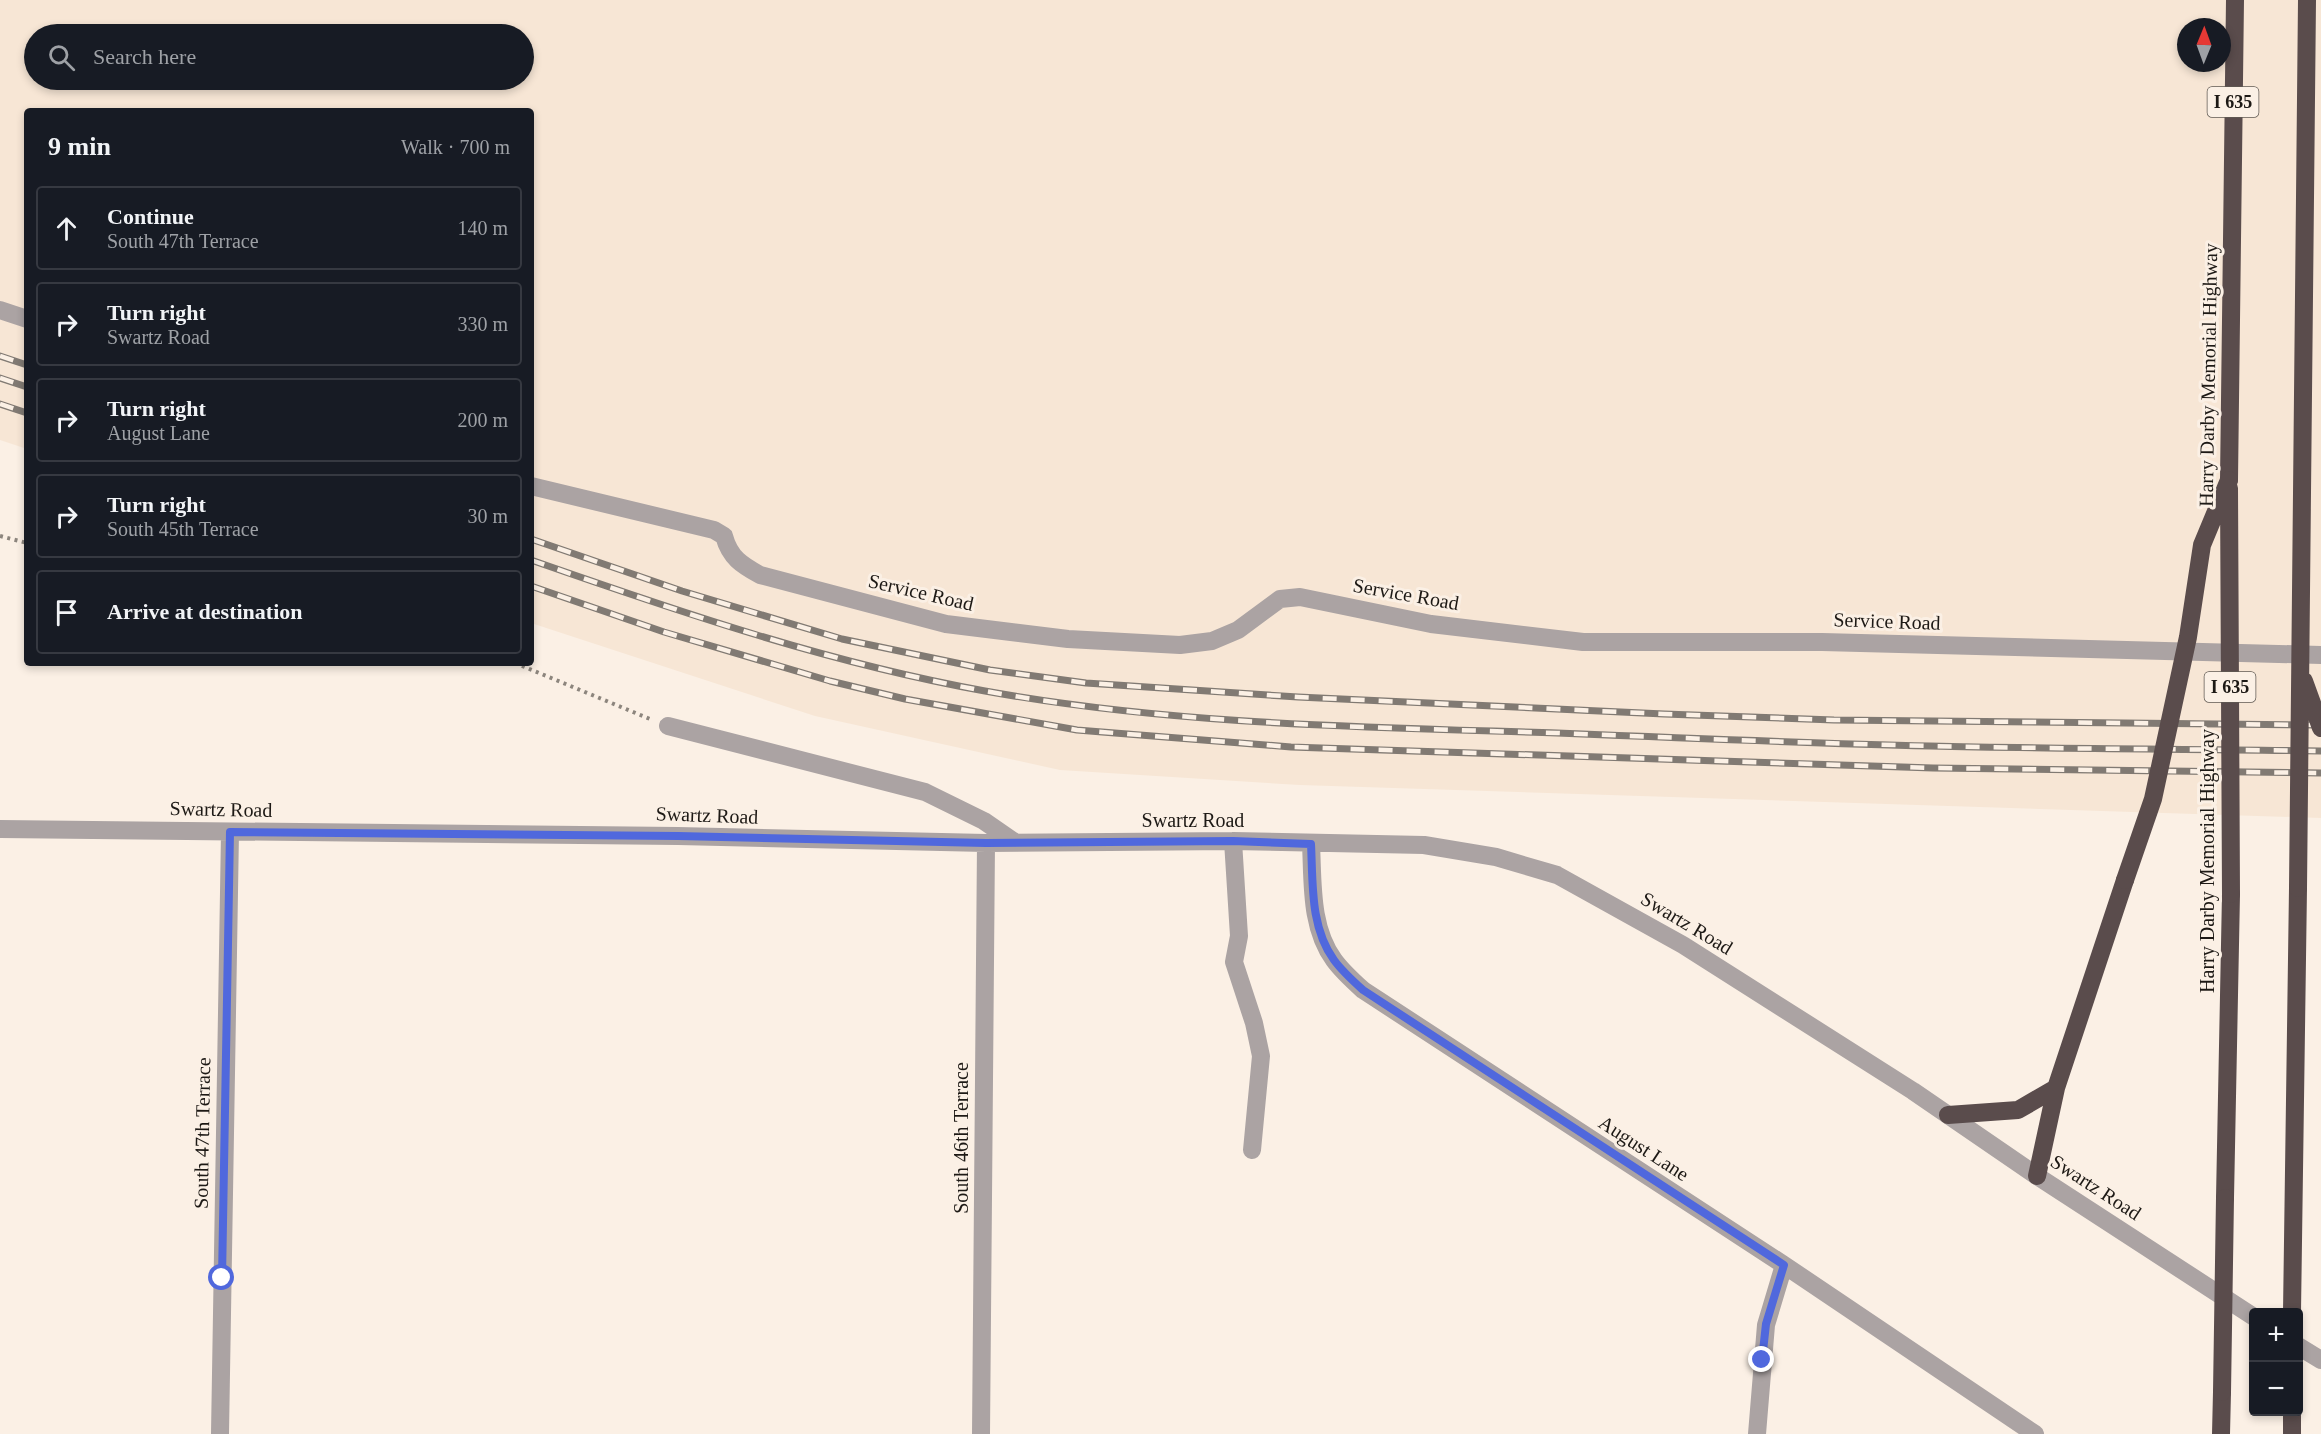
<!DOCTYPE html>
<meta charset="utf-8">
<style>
:root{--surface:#171b24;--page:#20242c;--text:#f1f3f6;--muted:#9ea1a6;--line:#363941}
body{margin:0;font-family:"Times New Roman",serif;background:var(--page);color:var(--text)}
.controls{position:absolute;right:18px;bottom:18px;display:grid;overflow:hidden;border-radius:6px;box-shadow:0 3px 9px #0003}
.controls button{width:54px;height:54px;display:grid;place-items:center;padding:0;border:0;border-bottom:2px solid var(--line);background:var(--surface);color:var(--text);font:30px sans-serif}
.compass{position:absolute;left:2177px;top:18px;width:54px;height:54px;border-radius:50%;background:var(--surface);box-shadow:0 3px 9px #0003;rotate:1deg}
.stop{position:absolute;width:18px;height:18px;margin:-14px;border:4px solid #5068dd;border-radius:50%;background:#fff}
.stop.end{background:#5068dd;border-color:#fff;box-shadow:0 2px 6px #0008}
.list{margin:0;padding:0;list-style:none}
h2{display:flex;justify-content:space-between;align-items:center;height:78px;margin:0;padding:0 24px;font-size:26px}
h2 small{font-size:20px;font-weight:400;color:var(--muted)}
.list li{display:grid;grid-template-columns:39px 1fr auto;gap:18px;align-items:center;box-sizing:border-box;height:84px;margin:0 12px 12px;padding:0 12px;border:2px solid var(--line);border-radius:6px}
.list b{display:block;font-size:22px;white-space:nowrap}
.list p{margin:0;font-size:20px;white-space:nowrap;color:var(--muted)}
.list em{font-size:20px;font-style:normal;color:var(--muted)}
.icon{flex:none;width:33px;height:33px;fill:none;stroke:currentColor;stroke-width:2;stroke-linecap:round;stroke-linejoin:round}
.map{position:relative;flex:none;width:2321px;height:1434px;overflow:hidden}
.search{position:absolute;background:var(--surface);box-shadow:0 3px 9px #0003;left:24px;top:24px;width:510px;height:66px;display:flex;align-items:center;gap:15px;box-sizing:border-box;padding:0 21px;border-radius:33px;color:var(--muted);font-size:22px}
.panel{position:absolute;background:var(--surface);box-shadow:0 3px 9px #0003;left:24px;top:108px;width:510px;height:558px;border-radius:6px}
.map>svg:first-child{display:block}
.built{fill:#f7e6d5;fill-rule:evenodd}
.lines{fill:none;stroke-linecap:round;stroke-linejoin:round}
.path{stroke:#8c857d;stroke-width:4;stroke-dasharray:3 4.5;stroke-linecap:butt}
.minor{stroke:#aba3a3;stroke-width:18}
.highway{stroke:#5a4c4c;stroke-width:18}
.rail-casing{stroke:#817a73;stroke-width:7}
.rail{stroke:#fbf0e5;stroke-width:4.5;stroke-dasharray:14;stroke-linecap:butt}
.highway-bridge{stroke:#5a4c4c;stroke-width:18}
.route{stroke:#5068dd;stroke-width:8}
.labels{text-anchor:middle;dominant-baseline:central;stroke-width:6;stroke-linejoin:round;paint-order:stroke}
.shield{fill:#fbf0e5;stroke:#605a53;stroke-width:1.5}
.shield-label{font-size:18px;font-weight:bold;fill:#1d1915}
.street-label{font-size:20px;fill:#1d1915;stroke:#fbf0e5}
</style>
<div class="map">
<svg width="2321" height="1434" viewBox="0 0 2321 1434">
<rect width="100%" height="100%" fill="#fbf0e5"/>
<!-- built -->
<path class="built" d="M0,0H2321V818L1300,785L1060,770L815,716L531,623V111H27V449L0,440ZM2186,27H2222V63H2186ZM34,34H524V80H34Z"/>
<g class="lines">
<!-- path -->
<path class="path" d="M0,536L27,543
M515,663L650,719"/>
<!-- minor -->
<path class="minor" d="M0,310L27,319
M531,486L714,530L724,536C730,558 742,565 760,575L946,624L1068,639L1180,645L1212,641L1238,630L1280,599L1300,597L1431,624L1583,642H1822L2321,655
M668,726L925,792L984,821L1016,843
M0,829L678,836L986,843L1233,841L1424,845L1496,857L1557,875L1683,945L1913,1091L2037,1176L2254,1317
M1233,841L1239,936L1234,962L1254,1023L1261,1056L1252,1150
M1311,844C1313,883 1310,927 1334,960C1342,971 1353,981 1363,990L1784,1265L2035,1434
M2298,1346L2321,1360
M220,1434L230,832
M981,1434L986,843
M1757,1434L1766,1325L1784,1265"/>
<!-- highway -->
<path class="highway" d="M2229,480L2235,0
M1948,1115L2018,1110L2056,1088
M2037,1176L2056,1088L2125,880
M2225,1198L2231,894
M2292,1312L2298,888
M2221,1434L2222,1392
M2292,1434V1412"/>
<!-- rail casing -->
<g class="rail-casing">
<path id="rail" d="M0,356L27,365
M0,378L27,387
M0,404L27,413
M531,539L682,591L842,639L990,670L1086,683L1298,697L1664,714L1834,720L2321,725
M531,560C680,612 829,663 985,691C1174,725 1365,727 1557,733C1681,738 1805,743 1930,746C2060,749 2191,749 2321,751
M531,586L664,632L830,681L905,699L1077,730L1291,747L1933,768L2321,773"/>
</g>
<!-- rail -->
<use href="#rail" class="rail"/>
<!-- highway-bridge -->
<path class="highway-bridge" d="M2229,488L2231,894
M2304,681L2321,728
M2125,880L2153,799L2188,637L2202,545L2229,480
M2298,888L2307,0
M2222,1392L2225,1198"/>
</g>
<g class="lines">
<!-- route -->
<path class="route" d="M222,1278L230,832L678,836L986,843L1233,841L1311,844C1313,883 1310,927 1334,960C1342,971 1353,981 1363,990L1784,1265L1766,1324L1762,1360"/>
</g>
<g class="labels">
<!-- shield labels -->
<g class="shield">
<rect x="2207.5" y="87" width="51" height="30" rx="4.5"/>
<rect x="2204.5" y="672" width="51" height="30" rx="4.5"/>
</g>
<g class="shield-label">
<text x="2233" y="102">I 635</text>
<text x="2230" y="687">I 635</text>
</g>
<!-- street labels -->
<g class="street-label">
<text transform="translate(2208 375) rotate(-89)">Harry Darby Memorial Highway</text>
<text transform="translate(921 592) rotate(13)">Service Road</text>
<text transform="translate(1406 594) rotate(10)">Service Road</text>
<text transform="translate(1887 621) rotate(2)">Service Road</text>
<text transform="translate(221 809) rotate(1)">Swartz Road</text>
<text transform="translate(707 815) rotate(2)">Swartz Road</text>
<text x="1193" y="820">Swartz Road</text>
<text transform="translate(2207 861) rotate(-90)">Harry Darby Memorial Highway</text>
<text transform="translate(1687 923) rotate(31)">Swartz Road</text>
<text transform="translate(202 1133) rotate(-89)">South 47th Terrace</text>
<text transform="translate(961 1138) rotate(-90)">South 46th Terrace</text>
<text transform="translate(1644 1148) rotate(33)">August Lane</text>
<text transform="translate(2096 1187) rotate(33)">Swartz Road</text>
</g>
</g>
</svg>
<div class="controls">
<button>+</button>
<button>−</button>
</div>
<svg class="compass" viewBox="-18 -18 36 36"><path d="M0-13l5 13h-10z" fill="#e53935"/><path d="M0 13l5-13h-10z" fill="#9ea1a6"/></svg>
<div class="stop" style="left:222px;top:1278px"></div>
<div class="stop end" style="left:1762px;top:1360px"></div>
<div class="search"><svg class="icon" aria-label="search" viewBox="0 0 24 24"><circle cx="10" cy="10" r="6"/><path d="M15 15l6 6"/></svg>Search here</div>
<section class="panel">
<h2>9 min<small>Walk · 700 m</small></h2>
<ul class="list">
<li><svg class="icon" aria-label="ahead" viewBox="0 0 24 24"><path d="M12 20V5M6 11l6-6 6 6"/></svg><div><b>Continue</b><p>South 47th Terrace</p></div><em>140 m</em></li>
<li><svg class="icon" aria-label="right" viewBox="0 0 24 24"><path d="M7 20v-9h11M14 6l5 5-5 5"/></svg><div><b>Turn right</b><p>Swartz Road</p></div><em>330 m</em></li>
<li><svg class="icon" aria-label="right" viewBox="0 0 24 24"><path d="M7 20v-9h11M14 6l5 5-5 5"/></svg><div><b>Turn right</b><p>August Lane</p></div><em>200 m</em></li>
<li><svg class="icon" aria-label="right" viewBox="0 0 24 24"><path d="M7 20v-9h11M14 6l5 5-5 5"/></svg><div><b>Turn right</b><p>South 45th Terrace</p></div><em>30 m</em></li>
<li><svg class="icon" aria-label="arrive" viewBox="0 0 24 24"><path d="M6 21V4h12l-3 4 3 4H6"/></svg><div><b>Arrive at destination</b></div></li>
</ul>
</section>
</div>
